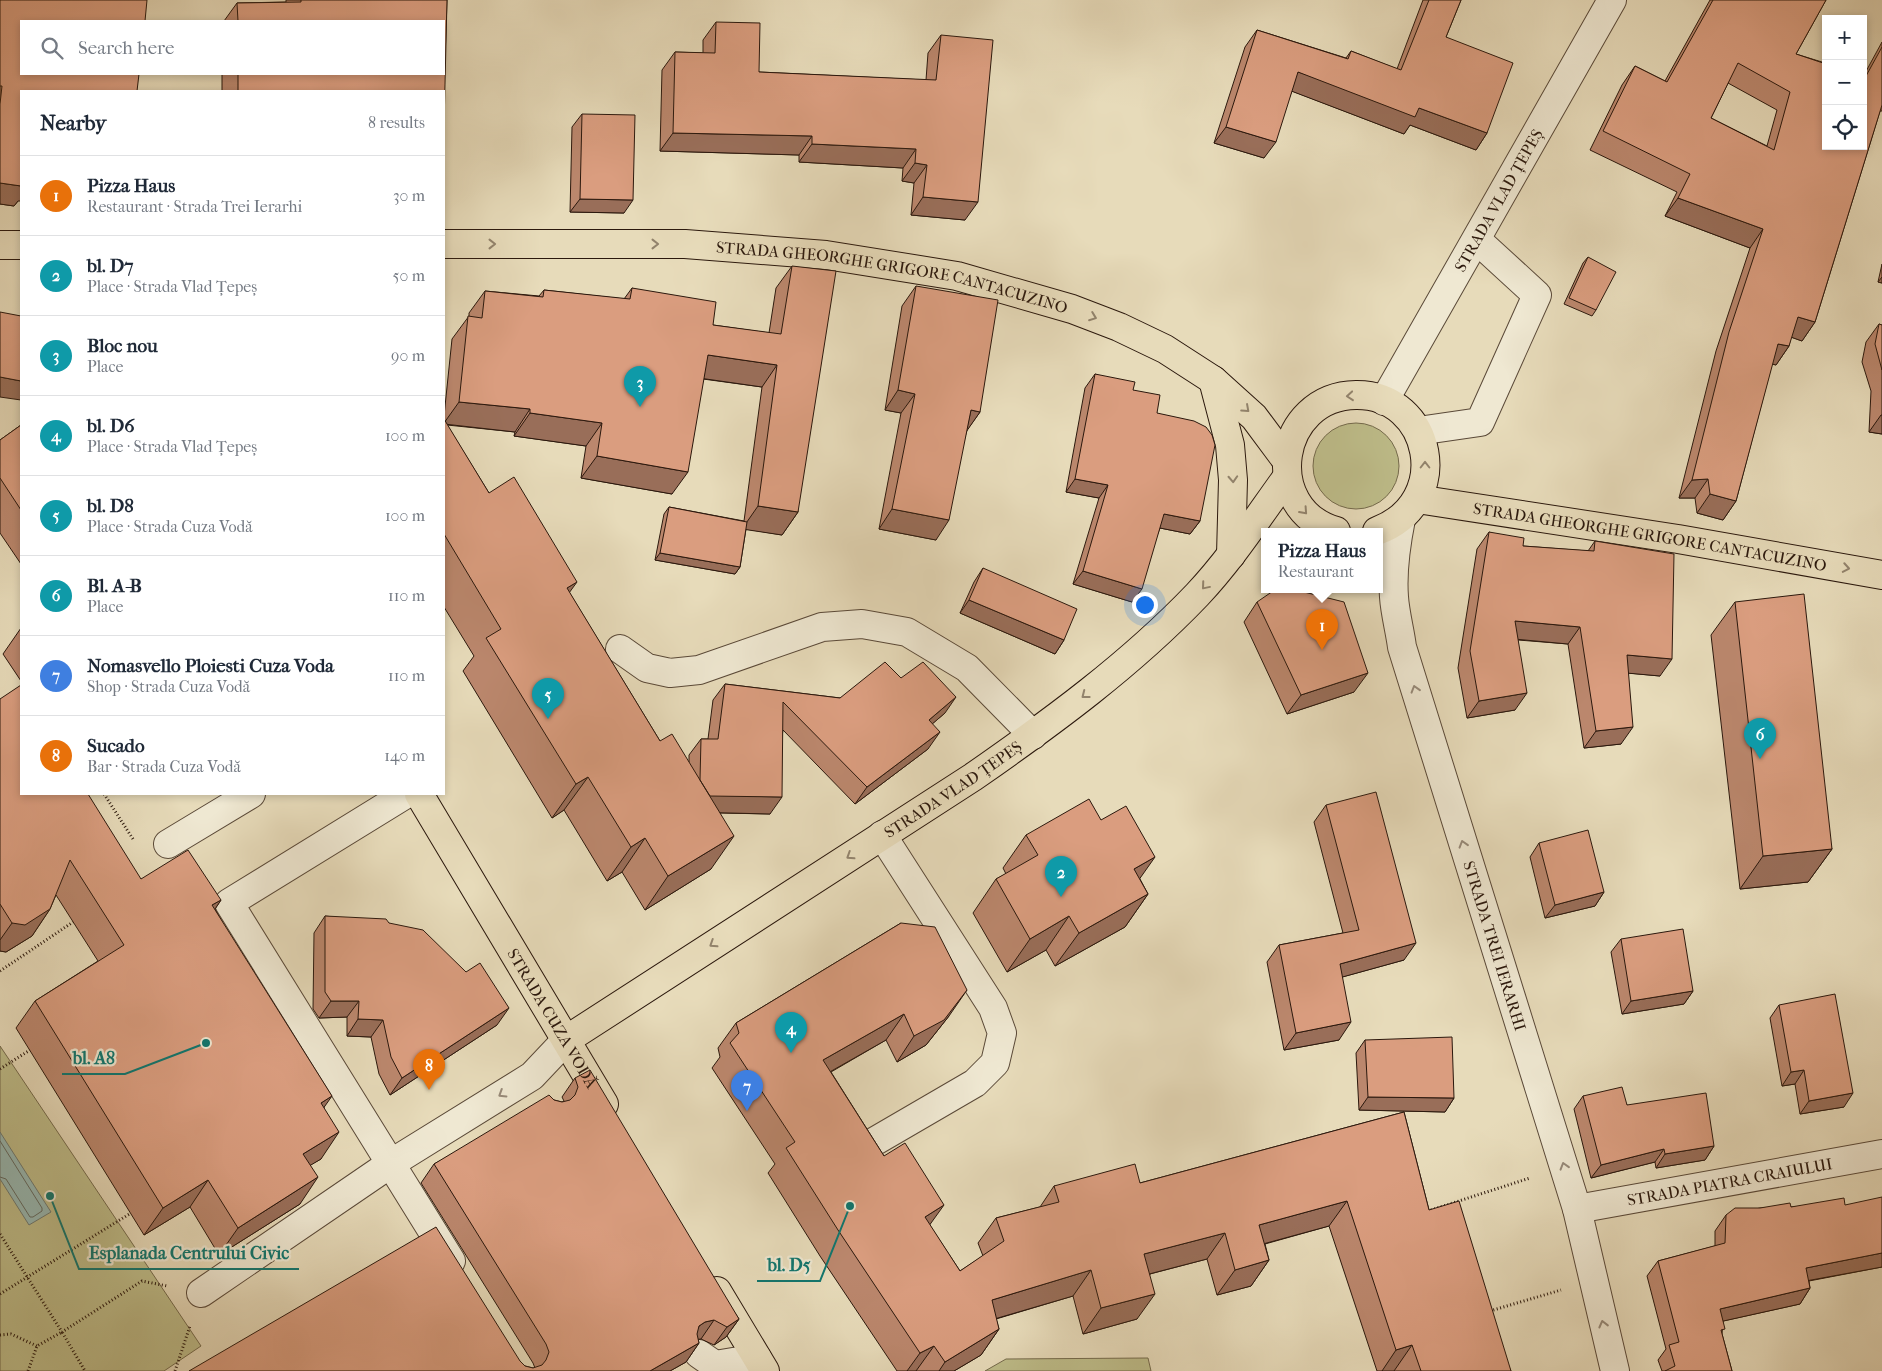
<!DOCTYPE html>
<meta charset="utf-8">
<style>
:root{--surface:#fff;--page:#f6f6f7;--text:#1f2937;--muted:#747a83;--line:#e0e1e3;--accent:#8f2418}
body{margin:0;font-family:"IM FELL French Canon",serif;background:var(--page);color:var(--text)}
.controls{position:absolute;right:15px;top:15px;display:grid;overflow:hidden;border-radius:0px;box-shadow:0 2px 8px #0003}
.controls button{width:45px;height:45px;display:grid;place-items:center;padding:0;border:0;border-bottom:1px solid var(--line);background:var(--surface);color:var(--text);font:25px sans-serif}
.you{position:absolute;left:1144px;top:604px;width:18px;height:18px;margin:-12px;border:4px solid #fff;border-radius:50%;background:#1a73e8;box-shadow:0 0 0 8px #1a73e833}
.badge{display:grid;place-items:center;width:32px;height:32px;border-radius:50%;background:var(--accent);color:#fff;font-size:16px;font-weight:700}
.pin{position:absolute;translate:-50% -41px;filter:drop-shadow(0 1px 2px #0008)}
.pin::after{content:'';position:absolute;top:26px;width:18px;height:15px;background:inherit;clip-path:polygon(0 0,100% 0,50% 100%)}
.popup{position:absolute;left:1261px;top:528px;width:122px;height:65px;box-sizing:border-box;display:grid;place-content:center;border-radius:0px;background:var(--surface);filter:drop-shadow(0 1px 4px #0005);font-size:16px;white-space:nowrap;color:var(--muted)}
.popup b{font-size:19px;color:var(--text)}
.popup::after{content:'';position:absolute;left:50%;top:100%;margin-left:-10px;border:10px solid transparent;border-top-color:var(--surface)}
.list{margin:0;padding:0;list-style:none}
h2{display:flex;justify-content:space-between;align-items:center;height:65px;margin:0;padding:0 20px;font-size:21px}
h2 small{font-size:16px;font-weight:400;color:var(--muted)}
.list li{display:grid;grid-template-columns:32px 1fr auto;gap:15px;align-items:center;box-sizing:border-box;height:80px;padding:0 20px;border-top:1px solid var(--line)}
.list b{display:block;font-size:19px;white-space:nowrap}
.list p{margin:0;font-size:16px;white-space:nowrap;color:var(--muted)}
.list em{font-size:16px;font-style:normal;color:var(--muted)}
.icon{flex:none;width:28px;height:28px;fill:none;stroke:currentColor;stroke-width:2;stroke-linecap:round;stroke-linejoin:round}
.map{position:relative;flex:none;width:1882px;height:1371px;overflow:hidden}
.search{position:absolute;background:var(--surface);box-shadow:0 2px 8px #0003;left:20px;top:20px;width:425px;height:55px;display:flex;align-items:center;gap:12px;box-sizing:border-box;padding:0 18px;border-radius:0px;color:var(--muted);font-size:19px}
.panel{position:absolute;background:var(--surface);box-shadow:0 2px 8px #0003;left:20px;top:90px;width:425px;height:705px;border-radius:0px}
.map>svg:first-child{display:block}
.green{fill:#bebd8a;stroke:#746a4c}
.water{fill:#97bab5;stroke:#6c7972}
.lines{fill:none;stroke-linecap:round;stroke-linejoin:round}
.shore{stroke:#616961;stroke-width:1}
.minor-casing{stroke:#5a4938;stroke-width:30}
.major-casing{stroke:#2b180d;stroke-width:30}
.path{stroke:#2b180d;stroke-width:3;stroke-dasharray:1 2.5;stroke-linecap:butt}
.minor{stroke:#efe8d2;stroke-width:28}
.major{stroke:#e7dbba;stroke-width:28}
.wall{fill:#bb876d;stroke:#2b180d;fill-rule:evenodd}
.shaded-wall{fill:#996e59;stroke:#2b180d}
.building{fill:#da9d7f;stroke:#2b180d;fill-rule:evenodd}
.oneway{stroke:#92836c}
.oneway2{stroke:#978a79}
.labels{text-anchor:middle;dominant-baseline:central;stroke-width:4.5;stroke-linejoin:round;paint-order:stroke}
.street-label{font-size:16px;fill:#2b180d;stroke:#efe8d2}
.leader{fill:none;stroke:#0f766e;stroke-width:2}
.callout-dot{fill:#0f766e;stroke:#efe8d2;stroke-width:2}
.callout-label{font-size:18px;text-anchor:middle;font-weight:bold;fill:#0f766e;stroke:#efe8d2;stroke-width:4.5;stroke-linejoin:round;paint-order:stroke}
</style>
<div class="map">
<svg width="1882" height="1371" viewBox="0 0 1882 1371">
<rect width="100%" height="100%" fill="#e7dbba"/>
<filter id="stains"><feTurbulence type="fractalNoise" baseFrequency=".004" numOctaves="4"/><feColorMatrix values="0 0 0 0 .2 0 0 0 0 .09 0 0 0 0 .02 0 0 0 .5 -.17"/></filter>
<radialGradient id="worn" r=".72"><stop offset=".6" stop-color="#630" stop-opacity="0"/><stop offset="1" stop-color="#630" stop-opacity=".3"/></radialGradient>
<!-- green -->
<path class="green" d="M1313 466a43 43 0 1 1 86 0a43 43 0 1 1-86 0Z
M0,1046L201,1346L164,1371H0Z
M1148,1358L1151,1371H985L1006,1359Z"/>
<!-- water -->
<path class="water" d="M0,1132L51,1212L29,1225L0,1179Z"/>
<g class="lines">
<!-- shore -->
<path class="shore" d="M0,1141L42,1208V1211L33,1217H30L6,1179L0,1177"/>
<!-- minor casing -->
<g class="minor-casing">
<g id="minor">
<path id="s1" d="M1384,401L1612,0"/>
<path d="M1418,431L1480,422L1537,295L1477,240"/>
<path id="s2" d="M1401,519C1396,544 1392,571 1394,597C1395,613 1400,631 1402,647L1577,1209L1615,1371"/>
<path d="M620,649L647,668L670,673L699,670L822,627L862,624L907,632L967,668L1033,735"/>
<path d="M406,794L229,903L451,1261"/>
<path d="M168,844L251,794"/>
<path d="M865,1147L975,1083L995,1063L1002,1033L993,1008L882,835"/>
<path id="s3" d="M1577,1209L1882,1154"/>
<path d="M201,1293L390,1164L532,1076L566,1040"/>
<path d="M699,1354L715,1365L757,1358"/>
</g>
</g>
<!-- major casing -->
<g class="major-casing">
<g id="major">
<path id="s4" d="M444,244H685L826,255L957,276L1072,309L1119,327L1165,349L1213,380L1254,417L1286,460"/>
<path d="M0,245H21"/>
<path d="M1213,380L1230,445L1233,480L1231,555"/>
<path id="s5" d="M1417,499L1678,539L1882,575"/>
<path d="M1336,531C1260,509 1277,396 1356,395C1432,394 1455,502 1377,531"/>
<path id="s6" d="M419,794L604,1104"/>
<path id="s7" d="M566,1040L973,777C1052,722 1130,665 1197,595C1231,559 1258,517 1287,477"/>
<path d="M717,1291L765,1371"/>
</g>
</g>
<!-- path -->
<path class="path" d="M104,794L133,839
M0,971L73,922
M0,1069L30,1050
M1431,1210L1530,1178
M0,1234L62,1332L142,1281L167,1286
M0,1294L131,1213
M1490,1311L1561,1290
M0,1335L11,1334L37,1346
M28,1371L37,1346L62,1332L85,1371
M175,1371L190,1326"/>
<!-- minor -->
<use href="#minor" class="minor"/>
<!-- major -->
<use href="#major" class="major"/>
</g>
<!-- wall -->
<path class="wall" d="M0,0L18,201L14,206L0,204Z
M286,0H447L444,91H222V74H444V21H224L237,3L286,2Z
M1423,0H1461L1446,37L1487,133L1476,150L1410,125L1404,134L1292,91L1264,158L1214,143L1245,47L1257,30L1346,58L1351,51L1397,69Z
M1710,0H1826L1796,54L1864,75L1882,42V111H1880L1815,322L1802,341L1791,337L1789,346L1776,365L1772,364L1736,501L1723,520L1697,513L1695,498H1679L1716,351L1750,248L1665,216L1677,192L1590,150L1622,85L1635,66L1665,81ZM1728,83L1777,110L1767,146L1711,118Z
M716,22L759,72L926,80L928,53L941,35L965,220L911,215L914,183L902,181L903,168L799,162V155L660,151L662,70L675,52L703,53V40Z
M582,114L624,213L570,212L572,127Z
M1588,257L1596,310L1592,316L1564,304L1583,263Z
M1882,264V283L1878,282Z
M792,266L798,512L782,535L746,529L740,567L735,574L655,560L664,514L669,507L744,521L762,387L703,379L672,494L581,478L586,446L514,436L515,432L447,425L489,493L569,592L660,741L689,762V755L701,739H708L713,700L725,684L840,698L901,678L945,713L932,724L928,749L855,804L783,730L770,814L720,813L711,869L645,910L622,872L607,881L564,810L552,818L463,671L474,656L444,607V416L452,339L469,316V313L485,291L539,296L544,290L624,299L632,288L713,325L769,333L776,288Z
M916,286L980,412L967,430L936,540L879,529L901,413L885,410L902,306Z
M1879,324L1882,325V434L1869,432L1871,391L1862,362L1866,342Z
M1095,374L1133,390L1157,413L1200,521L1190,534L1160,528L1132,602L1073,584L1099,498L1066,492L1085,388Z
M21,425V564L0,533V440Z
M1489,532L1523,546L1588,551L1595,541L1660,676L1628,673L1621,744L1584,748L1568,644L1518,640L1515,710L1467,718L1458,668L1477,549Z
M983,568L1064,640L1055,654L960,613L974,582Z
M1257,602L1354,692L1287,714L1244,622Z
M1735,602L1832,849L1808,882L1740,889L1711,635Z
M21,628V681L3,654Z
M0,699L21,794L141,879L221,900L215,909L324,1107L321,1159L310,1165L300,1204L219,1255L190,1207L144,1235L16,1028L35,1001L98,961L56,895L50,909L32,936L6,952L0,951Z
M1326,805L1404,960L1342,977L1339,1040L1284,1050L1267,962L1279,945L1343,933L1314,822Z
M1101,820L1140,879L1148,894L1125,927L1055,966L1046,950L1007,972L973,913L996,879L1006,874L1003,868L1026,835Z
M1539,843L1604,892L1595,906L1545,918L1530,857Z
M325,916L389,923L497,1025L390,1095L379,1074L371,1037L347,1036V1017L319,1018L313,1009L314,933Z
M901,923L949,1016L926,1045L897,1062L886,1040L831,1072L884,1156L960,1271L983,1256L978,1243L996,1218L1040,1207L1054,1186L1140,1183L1404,1112L1429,1210L1511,1371H1377L1329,1226L1265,1244L1269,1260L1251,1286L1217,1295L1207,1259L1150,1274L1137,1319L1083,1334L1073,1296L996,1319L999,1329L981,1355L954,1371H897L820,1256L768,1173L775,1164L712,1068L720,1057L718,1048L736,1023Z
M1621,939L1693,991L1684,1004L1622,1014L1611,952Z
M1779,1005L1844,1107L1800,1114L1795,1084L1782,1086L1770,1018Z
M1365,1040L1454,1098L1445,1112L1359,1110L1356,1053Z
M575,1078L739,1319L726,1337L714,1345L701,1339H698L699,1343L686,1362L670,1371H189L520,1361L525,1366L533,1368H535L533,1363L421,1183L434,1164L554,1100L562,1102L564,1101L562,1097Z
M1583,1096L1627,1105L1714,1146L1705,1160L1656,1168L1655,1162L1591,1178L1574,1109Z
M1845,1205L1882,1267L1809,1281L1810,1288L1800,1304L1723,1321L1722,1334L1732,1371H1662L1658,1360L1666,1349L1647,1276L1658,1261L1715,1246V1231L1726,1215L1760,1208Z"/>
<!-- shaded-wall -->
<path class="shaded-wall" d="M1298,72L1419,108L1487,133L1476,150L1410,125L1404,134L1286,89Z
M1226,127L1276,142L1264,158L1214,143Z
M673,133L812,136L799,155L660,151Z
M812,144L916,149L903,168L799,162Z
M915,163L927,165L914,183L902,181Z
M0,183L21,186V201H18L14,206L0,204Z
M923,197L978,202L965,220L911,215Z
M1678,198L1763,229L1750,248L1665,216Z
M580,199L633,200L624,213L570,212Z
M1882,277V283L1878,282Z
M1798,317L1815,322L1802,341L1785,335Z
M1778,344L1789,346L1776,365L1765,362Z
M708,355L777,365L762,387L692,377Z
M0,377L21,381V400L0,397Z
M898,390L915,394L901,413L885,410Z
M459,402L530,409L515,432L444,424V423Z
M971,410L980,412L966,432Z
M530,413L602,423L586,446L514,436Z
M1881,415H1882V434L1869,432Z
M597,456L688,472L672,494L581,478Z
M1075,479L1108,485L1099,498L1066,492Z
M1708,479L1695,498H1679L1692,480Z
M1710,494L1736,501L1723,520L1697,513Z
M758,506L798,512L782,535L742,529Z
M892,509L949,520L936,540L879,529Z
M1164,514L1200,521L1190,534L1155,527Z
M660,553L740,567L735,574L655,560Z
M1083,571L1142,589L1132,602L1073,584Z
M577,582L553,615L567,588Z
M969,600L1064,640L1055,654L960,613Z
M1515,621L1580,627L1568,644L1503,638Z
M1627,655L1672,659L1660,676L1615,672Z
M1368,673L1354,692L1287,714L1301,695Z
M1527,693L1515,710L1467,718L1479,701Z
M956,697L945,713L917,737L929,720Z
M1633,727L1621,744L1584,748L1596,731Z
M940,732L928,749L855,804L867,787Z
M588,777L564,810L552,818L576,784Z
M700,795L782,797L770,814L689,812Z
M734,836L711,869L645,910L668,876Z
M645,838L622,872L607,881L631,847Z
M1832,849L1808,882L1740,889L1763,856Z
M1155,857L1131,891L1134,869Z
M1604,892L1595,906L1545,918L1555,905Z
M1148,894L1125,927L1055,966L1079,933Z
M221,900L203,927L212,905Z
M50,909L32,936L6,952L0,951V940L12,923Z
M1069,916L1046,950L1007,972L1030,939Z
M1416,943L1404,960L1328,981L1340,964Z
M967,990L949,1016L926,1045L897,1062L914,1036Z
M1693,991L1684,1004L1622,1014L1631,1001Z
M331,1001H359L347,1017L319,1018Z
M509,1008L497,1025L390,1095L402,1078Z
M904,1014L886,1040L805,1086L823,1060Z
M358,1019L383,1020L371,1037L347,1036Z
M1351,1022L1339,1040L1284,1050L1296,1033Z
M1804,1070L1795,1084L1782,1086L1791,1072Z
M1853,1093L1844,1107L1800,1114L1809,1101Z
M332,1096L313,1123L321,1103Z
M1368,1097L1454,1098L1445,1112L1359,1110Z
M339,1132L321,1159L284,1181L303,1154Z
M1714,1146L1705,1160L1656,1168L1665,1154Z
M1664,1149L1655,1162L1591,1178L1601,1165Z
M318,1177L300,1204L219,1255L238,1228Z
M208,1180L190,1207L144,1235L163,1208Z
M1347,1201L1329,1226L1241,1250L1259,1225Z
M944,1205L926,1230L925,1217Z
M1225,1233L1207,1259L1126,1280L1144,1254Z
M1882,1253V1267L1795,1283L1806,1268Z
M1269,1260L1251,1286L1217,1295L1235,1270Z
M1091,1270L1073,1296L974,1325L992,1300Z
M1810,1288L1800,1304L1710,1324L1720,1309Z
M1155,1294L1137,1319L1083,1334L1101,1308Z
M739,1319L726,1337L714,1345L727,1327Z
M714,1320L701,1339L692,1340L699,1326L705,1322Z
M999,1329L981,1355L954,1371H939L945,1362Z
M699,1343L686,1362L670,1371H650Z
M1412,1345L1394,1371H1382L1396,1350Z
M934,1346L916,1371H907L920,1353Z"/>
<!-- building -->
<path class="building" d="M0,0H147L145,21H21V74H139L137,91H21V186L0,183V104L2,86H0Z
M301,0H447L444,126V91H238V74H444V21H238L237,3L301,2Z
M1429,0H1461L1446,37L1513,63L1487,133L1419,108L1415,117L1298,72L1276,142L1226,127L1257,30L1348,59L1351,51L1401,70Z
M1713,0H1826L1796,54L1826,64V146H1863V75L1866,76L1882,47V105L1815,322L1798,317L1789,346L1778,344L1736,501L1710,494L1708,479L1692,480L1729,332L1763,229L1678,198L1690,174L1603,131L1635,66L1667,82ZM1738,63L1790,92L1774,150L1711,118Z
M716,22L760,23L759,72L936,80L941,35L993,40L978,202L923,197L927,165L915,163L916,149L812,144V136L673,133L675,52L715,53Z
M582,114L635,115L633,200L580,199Z
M1588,257L1616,272L1596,310L1569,298Z
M792,266L836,271L798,512L758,506L777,365L708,355L688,472L597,456L602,423L530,413V409L459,402L468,316L482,318L485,291L543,297L544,290L630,299L632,288L716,302L713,325L781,334Z
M916,286L998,300L980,412L971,410L949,520L892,509L915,394L898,390Z
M0,312L21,316V381L0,377Z
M1879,324L1882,325V370L1875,344Z
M1095,374L1135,382L1133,390L1160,395L1157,413L1194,421L1206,427L1212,435L1215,445L1200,521L1164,514L1142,589L1083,571L1108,485L1075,479Z
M444,419L489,493L514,477L577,582L567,588L660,741L672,734L734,836L668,876L645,838L631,847L588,777L576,784L486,638L501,629L444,534Z
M21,425V510L0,478V440Z
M669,507L747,522L740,567L660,553Z
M1489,532L1524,538L1523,546L1594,551L1595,541L1674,554L1672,659L1627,655L1633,727L1596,731L1580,627L1515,621L1527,693L1479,701L1470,651Z
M983,568L1077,609L1064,640L969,600Z
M1276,589H1292L1344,602L1368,673L1301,695L1257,602Z
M1804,594L1832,849L1763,856L1735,602Z
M885,662L901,678L923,662L956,697L929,720L940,732L867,787L783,702L782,797L710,796L700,780L701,739H718L725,684L840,698Z
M21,685V794H88L141,879L188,850L221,900L212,905L332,1096L321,1103L339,1132L303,1154L318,1177L238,1228L208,1180L163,1208L35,1001L124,945L70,860L50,909L25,925L12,923L0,904V699Z
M1376,792L1416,943L1340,964L1351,1022L1296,1033L1279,945L1359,930L1326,805Z
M1089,799L1101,820L1126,806L1155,857L1134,869L1148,894L1079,933L1069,916L1030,939L996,879L1038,855L1026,835Z
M1588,830L1604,892L1555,905L1539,843Z
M325,916L386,919L389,923L423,930L466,972L480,963L509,1008L402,1078L391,1057L383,1020L358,1019L359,1001H331L325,992Z
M901,923L935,927L967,990L944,1020L914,1036L904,1014L823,1060L884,1156L905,1143L944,1205L925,1217L960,1271L1004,1241L996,1218L1059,1202L1054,1186L1135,1164L1140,1183L1404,1112L1429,1210L1459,1201L1511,1371H1421L1412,1345L1396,1350L1347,1201L1259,1225L1269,1260L1235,1270L1225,1233L1144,1254L1155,1294L1101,1308L1091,1270L992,1300L999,1329L945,1362L934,1346L920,1353L838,1230L786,1148L795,1142L730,1043L739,1033L736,1023Z
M1683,929L1693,991L1631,1001L1621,939Z
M1835,994L1853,1093L1809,1101L1804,1070L1791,1072L1779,1005Z
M1452,1037L1454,1098L1368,1097L1365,1040Z
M590,1070L739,1319L727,1327L714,1320L705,1322L699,1326L697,1334L699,1343L650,1371H189L436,1227L520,1361L525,1366L533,1368L542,1365L546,1360L549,1352L546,1344L434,1164L549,1095L554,1100L562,1102L570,1100L575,1095L578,1087L575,1078Z
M1622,1087L1627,1105L1706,1093L1714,1146L1665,1154L1664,1149L1601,1165L1583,1096Z
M1882,1197V1253L1806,1268L1810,1288L1720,1309L1725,1329L1721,1330L1732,1371H1665L1675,1366L1669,1345L1679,1342L1658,1261L1725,1243L1726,1215L1735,1208H1760L1790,1203L1791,1207L1844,1198L1845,1205Z"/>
<!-- one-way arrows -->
<defs><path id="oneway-chevron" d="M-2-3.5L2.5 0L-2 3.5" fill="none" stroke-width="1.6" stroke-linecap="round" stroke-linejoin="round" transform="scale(1.25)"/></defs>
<g class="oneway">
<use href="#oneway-chevron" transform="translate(492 244)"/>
<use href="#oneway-chevron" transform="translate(655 244)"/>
<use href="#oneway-chevron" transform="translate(1093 317) rotate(21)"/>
<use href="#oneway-chevron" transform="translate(1350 396) rotate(175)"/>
<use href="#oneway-chevron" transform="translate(1246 409) rotate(42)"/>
<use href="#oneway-chevron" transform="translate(1425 465) rotate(-90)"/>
<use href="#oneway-chevron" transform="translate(1233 479) rotate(87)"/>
<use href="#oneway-chevron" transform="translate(1304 511) rotate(48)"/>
<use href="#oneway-chevron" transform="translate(1846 568) rotate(10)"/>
<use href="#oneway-chevron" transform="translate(1205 586) rotate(130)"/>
<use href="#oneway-chevron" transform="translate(1085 695) rotate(142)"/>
<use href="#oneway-chevron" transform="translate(850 856) rotate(147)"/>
<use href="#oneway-chevron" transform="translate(713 944) rotate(147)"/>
</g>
<g class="oneway2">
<use href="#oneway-chevron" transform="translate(1415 689) rotate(-107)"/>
<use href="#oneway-chevron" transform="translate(1463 844) rotate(-107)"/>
<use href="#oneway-chevron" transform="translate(502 1094) rotate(148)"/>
<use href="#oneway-chevron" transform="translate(1564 1166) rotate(-107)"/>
<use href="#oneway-chevron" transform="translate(1603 1324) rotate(-104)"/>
</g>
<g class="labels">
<!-- street labels -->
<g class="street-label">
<text stroke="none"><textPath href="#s1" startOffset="231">STRADA VLAD ȚEPEȘ</textPath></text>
<text stroke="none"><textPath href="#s4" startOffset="451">STRADA GHEORGHE GRIGORE CANTACUZINO</textPath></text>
<text stroke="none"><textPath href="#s5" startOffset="236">STRADA GHEORGHE GRIGORE CANTACUZINO</textPath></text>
<text stroke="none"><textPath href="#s7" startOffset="461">STRADA VLAD ȚEPEȘ</textPath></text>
<text stroke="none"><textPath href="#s2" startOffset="442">STRADA TREI IERARHI</textPath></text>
<text stroke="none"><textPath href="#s6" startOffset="261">STRADA CUZA VODĂ</textPath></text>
<text stroke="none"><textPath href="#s3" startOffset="155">STRADA PIATRA CRAIULUI</textPath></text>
</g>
</g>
<!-- callouts -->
<path class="leader" d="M206 1043L125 1074H62M50 1196L79 1269H299M850 1206L820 1281H757"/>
<g class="callout-dot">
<circle cx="206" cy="1043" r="5"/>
<circle cx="50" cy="1196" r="5"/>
<circle cx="850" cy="1206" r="5"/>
</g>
<g class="callout-label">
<text x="94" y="1064">bl. A8</text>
<text x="189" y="1259">Esplanada Centrului Civic</text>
<text x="789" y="1271">bl. D5</text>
</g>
<rect width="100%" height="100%" filter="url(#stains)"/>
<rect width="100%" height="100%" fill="url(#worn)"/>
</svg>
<div class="controls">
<button>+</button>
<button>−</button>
<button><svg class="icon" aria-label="locate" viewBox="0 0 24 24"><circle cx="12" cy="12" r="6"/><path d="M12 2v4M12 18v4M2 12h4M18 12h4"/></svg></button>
</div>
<div class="you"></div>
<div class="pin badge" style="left:1322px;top:650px;background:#e8710a">1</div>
<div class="popup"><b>Pizza Haus</b>Restaurant</div>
<div class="pin badge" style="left:1061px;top:897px;background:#0f9aa8">2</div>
<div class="pin badge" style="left:640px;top:407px;background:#0f9aa8">3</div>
<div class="pin badge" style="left:791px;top:1053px;background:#0f9aa8">4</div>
<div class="pin badge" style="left:548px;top:719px;background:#0f9aa8">5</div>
<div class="pin badge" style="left:1760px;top:759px;background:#0f9aa8">6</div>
<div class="pin badge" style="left:747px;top:1111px;background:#3f7fe0">7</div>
<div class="pin badge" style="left:429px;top:1090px;background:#e8710a">8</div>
<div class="search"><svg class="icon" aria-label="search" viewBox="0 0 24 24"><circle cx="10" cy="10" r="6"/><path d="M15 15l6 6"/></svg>Search here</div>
<section class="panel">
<h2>Nearby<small>8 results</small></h2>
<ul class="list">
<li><span class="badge" style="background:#e8710a">1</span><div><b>Pizza Haus</b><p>Restaurant · Strada Trei Ierarhi</p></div><em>30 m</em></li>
<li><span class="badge" style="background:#0f9aa8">2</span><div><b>bl. D7</b><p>Place · Strada Vlad Țepeș</p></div><em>50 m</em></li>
<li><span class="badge" style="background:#0f9aa8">3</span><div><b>Bloc nou</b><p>Place</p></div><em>90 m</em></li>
<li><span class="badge" style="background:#0f9aa8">4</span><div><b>bl. D6</b><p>Place · Strada Vlad Țepeș</p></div><em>100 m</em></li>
<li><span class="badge" style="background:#0f9aa8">5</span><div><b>bl. D8</b><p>Place · Strada Cuza Vodă</p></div><em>100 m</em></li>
<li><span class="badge" style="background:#0f9aa8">6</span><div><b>Bl. A-B</b><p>Place</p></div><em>110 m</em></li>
<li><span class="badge" style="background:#3f7fe0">7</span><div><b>Nomasvello Ploiesti Cuza Voda</b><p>Shop · Strada Cuza Vodă</p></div><em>110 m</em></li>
<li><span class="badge" style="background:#e8710a">8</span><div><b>Sucado</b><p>Bar · Strada Cuza Vodă</p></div><em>140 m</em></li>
</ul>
</section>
</div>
